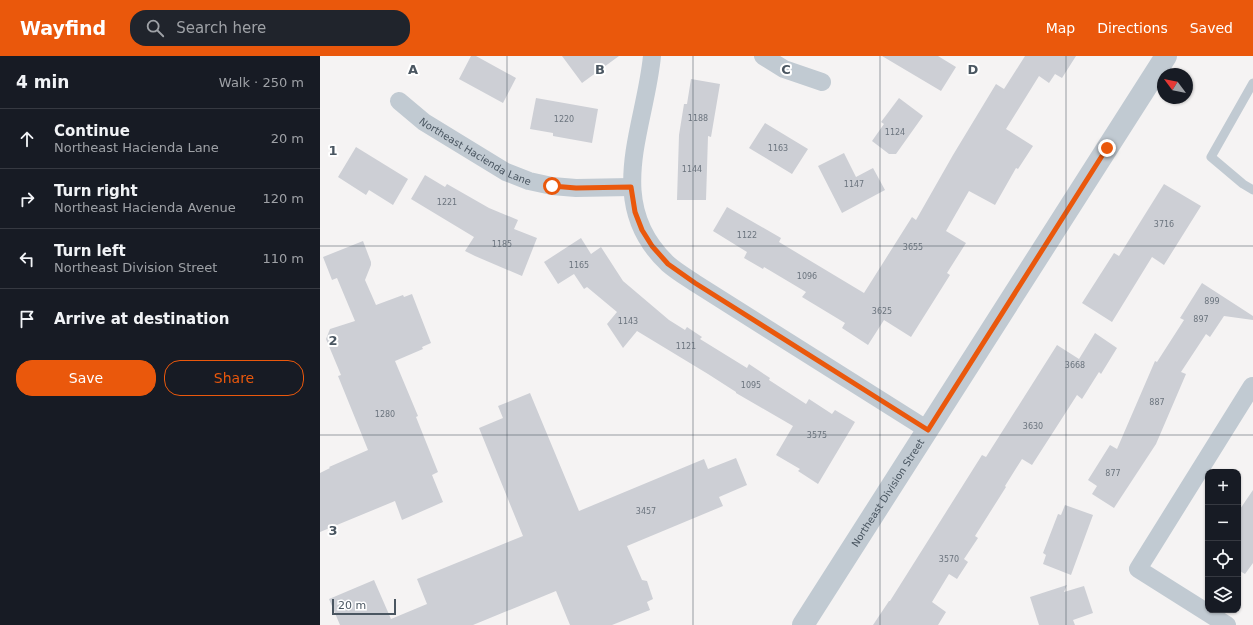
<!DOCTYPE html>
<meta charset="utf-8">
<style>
:root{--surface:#171b24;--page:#20242c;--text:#f1f3f6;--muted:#9ea1a6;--line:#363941;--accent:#ea580c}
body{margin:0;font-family:"DejaVu Sans",sans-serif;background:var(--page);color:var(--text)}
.controls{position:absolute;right:12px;bottom:12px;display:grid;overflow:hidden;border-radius:8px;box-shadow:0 1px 3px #0004}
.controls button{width:36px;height:36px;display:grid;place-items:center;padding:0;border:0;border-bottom:1px solid var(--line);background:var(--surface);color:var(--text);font:20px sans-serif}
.compass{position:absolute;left:837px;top:12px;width:36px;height:36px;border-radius:50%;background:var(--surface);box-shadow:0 1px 3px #0004;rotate:302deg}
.scale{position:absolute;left:12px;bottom:10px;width:64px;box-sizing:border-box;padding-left:4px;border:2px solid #4a5661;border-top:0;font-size:11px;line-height:14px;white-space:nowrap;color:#4a5661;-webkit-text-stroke:3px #fff;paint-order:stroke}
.stop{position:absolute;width:12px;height:12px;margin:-9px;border:3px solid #ea580c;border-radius:50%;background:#fff}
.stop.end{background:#ea580c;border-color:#fff;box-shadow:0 1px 4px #0008}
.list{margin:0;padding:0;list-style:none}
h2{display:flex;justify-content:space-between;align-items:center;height:52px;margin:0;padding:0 16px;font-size:17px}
h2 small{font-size:13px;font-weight:400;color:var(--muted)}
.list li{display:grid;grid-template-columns:26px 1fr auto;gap:12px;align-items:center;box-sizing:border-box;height:60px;padding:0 16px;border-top:1px solid var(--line)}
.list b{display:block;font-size:15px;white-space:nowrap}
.list p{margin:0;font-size:13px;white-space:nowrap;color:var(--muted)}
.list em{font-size:13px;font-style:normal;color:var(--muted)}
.actions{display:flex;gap:8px;padding:12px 16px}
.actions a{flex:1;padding:9px 0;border:1px solid var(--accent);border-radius:16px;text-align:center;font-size:14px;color:var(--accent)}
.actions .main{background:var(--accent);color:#fff}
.icon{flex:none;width:22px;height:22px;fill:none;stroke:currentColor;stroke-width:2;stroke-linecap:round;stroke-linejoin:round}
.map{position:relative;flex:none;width:933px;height:569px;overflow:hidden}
header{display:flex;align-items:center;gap:24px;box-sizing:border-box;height:56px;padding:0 20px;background:var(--accent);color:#fff}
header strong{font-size:19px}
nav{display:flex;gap:22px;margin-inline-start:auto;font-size:14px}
.search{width:280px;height:36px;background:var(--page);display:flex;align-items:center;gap:10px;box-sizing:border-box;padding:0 14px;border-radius:16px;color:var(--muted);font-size:15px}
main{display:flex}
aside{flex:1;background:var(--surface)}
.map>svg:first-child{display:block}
.building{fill:#cdcfd5}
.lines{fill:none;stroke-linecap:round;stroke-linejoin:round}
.service{stroke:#c1cad2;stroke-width:9}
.minor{stroke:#c1cad2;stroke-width:18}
.tertiary{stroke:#c1cad2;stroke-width:22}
.route{stroke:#ea580c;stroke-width:5}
.grid{fill:none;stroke:#4a5661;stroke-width:1;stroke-opacity:0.55}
.labels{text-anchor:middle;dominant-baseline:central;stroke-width:4;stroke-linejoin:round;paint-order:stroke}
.number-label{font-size:8px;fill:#6b747e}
.street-label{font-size:10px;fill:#4a5661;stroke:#fff}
.grid-label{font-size:13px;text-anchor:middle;font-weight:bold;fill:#4a5661;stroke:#fff;stroke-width:4;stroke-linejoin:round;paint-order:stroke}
</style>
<header>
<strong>Wayfind</strong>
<div class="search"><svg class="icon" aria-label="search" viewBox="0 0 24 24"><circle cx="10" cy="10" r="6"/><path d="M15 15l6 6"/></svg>Search here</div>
<nav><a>Map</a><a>Directions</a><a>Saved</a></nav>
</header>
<main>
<aside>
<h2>4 min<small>Walk · 250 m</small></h2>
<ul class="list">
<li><svg class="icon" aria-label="ahead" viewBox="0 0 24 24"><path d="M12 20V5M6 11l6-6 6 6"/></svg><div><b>Continue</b><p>Northeast Hacienda Lane</p></div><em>20 m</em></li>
<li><svg class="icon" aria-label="right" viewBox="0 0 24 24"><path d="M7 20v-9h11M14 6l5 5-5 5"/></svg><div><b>Turn right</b><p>Northeast Hacienda Avenue</p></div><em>120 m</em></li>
<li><svg class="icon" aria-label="left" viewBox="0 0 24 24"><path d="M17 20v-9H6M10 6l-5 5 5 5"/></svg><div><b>Turn left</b><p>Northeast Division Street</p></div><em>110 m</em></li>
<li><svg class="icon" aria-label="arrive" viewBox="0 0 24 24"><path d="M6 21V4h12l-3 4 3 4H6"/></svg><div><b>Arrive at destination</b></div></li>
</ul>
<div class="actions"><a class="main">Save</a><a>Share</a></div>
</aside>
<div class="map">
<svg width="933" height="569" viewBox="0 0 933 569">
<rect width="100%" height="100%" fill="#f5f3f3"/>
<!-- building -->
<path class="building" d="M151,0H156L196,22L183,47L139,23Z
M242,0H299L262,27Z
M562,0H618L636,11L621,35Z
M705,0H756L742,22L735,18L729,27L719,20L686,73L713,90L698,113L696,112L675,149L649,135L626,175L646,187L627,217L630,219L591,281L564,264L548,289L522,272L525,267L482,241L486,236L444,211L443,213L424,202L427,196L393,175L407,151L461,182L459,186L544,237L592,161L596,164L633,99L676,28L684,33Z
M371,23L400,28L391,81L388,80L386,144H357L359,79L364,48H367Z
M216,42L278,53L272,87L233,80V77L210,73Z
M579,42L603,60L576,98H569L552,85L564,68L561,66Z
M445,67L488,93L472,118L429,92Z
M36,91L88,123L73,149L49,134L46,139L18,121Z
M524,97L536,121L553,112L565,134L522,157L498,110Z
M105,119L125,131L127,128L169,152L198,164L194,173L217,182L202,220L155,200L145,195L154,181L91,143Z
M844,128L881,150L844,209L832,201L792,266L762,247L794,197L799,200Z
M261,182L271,198L281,191L303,225L349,264L365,274L367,271L382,281L380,283L427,312L429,308L450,322L449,324L486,348L489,343L512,358L515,354L535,366L498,428L478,415L480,413L456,399L473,370L416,337V336L388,318L317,275L303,292L287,268L297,256L267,231L264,233L254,218L238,228L224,206Z
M43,185L51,206V209L45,224L56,249L83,239L84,241L92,238L111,287L102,291L103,293L75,305L98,360L96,361L118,416L112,419L123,446L82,464L75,445L0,476V417L10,412L9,411L48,394L18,320L21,319L6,283L10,273L35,265L17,222L12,224L3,201Z
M882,227L933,260V264L904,260L890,281L886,278L861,316L866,318L836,388L794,452L772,438L777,430L768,424L790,389L797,393L835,305L837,306L864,264L860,262Z
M775,277L797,292L781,318L779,316L762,343L757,339L712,409L702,403L685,430L686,431L655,480L658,482L644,503L648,506L637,523L629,518L612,546L626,556L618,569H553L569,545H570L662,399L666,401L737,289L759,303Z
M210,337L259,455L384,403L388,413L416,402L427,429L399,441L403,450L307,490L322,524L327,525L333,543L327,546L330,554L292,569H250L236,535L153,569H20L9,543L54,524L71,563L107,548L97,523L203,480L159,372L183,362L178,350Z
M933,434V507L925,518L918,514V456Z
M745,449L773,459L751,519L723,508L726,499L723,497L738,458L741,459Z
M747,529L744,536L764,530L773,557L753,564L755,569H719L710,541Z"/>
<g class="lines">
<!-- service -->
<path class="service" d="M933,27L891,101L923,128L933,134"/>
<!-- minor -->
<g class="minor">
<path d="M332,0C325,73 283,147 348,208C356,215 366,221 375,227L608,374"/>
<path d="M443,0L464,13L502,26"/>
<path id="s1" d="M79,45L104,66L186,116L209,125L232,130L256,132L311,131"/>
<path d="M907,569L818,513L932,330"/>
</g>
<!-- tertiary -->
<path class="tertiary" id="s2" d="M483,569L846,0"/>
</g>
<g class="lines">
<!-- route -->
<path class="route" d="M232,130L256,132L311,131L315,156L322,174L332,190L348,208L375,227L608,374L787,92"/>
</g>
<!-- grid -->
<path class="grid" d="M187,0V569M373,0V569M560,0V569M746,0V569M0,190H933M0,379H933"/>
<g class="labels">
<!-- number labels -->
<g class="number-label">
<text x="378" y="62">1188</text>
<text x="244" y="63">1220</text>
<text x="575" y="76">1124</text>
<text x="458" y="92">1163</text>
<text x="372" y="113">1144</text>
<text x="534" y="128">1147</text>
<text x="127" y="146">1221</text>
<text x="844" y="168">3716</text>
<text x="427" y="179">1122</text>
<text x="182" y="188">1185</text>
<text x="593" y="191">3655</text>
<text x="259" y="209">1165</text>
<text x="487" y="220">1096</text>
<text x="892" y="245">899</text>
<text x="562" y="255">3625</text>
<text x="881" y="263">897</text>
<text x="308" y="265">1143</text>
<text x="366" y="290">1121</text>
<text x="755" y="309">3668</text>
<text x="431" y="329">1095</text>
<text x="837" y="346">887</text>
<text x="65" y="358">1280</text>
<text x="713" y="370">3630</text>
<text x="497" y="379">3575</text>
<text x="793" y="417">877</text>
<text x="326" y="455">3457</text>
<text x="629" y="503">3570</text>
</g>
<!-- street labels -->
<g class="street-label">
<text stroke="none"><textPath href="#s1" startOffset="92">Northeast Hacienda Lane</textPath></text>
<text stroke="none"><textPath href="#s2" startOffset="157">Northeast Division Street</textPath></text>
</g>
</g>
<g class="grid-label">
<text x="93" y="18">A</text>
<text x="280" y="18">B</text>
<text x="466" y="18">C</text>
<text x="653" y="18">D</text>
<text x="13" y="99">1</text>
<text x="13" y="289">2</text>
<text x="13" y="479">3</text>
</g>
</svg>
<div class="controls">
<button>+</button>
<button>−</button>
<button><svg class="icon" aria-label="locate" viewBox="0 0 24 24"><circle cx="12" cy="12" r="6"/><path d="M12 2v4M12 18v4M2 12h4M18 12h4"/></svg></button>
<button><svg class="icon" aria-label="layers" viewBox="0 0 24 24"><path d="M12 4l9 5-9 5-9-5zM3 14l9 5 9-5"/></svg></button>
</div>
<svg class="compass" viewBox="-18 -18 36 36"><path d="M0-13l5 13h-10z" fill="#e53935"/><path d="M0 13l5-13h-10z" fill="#9ea1a6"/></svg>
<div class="scale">20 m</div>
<div class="stop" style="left:232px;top:130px"></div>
<div class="stop end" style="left:787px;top:92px"></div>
</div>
</main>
